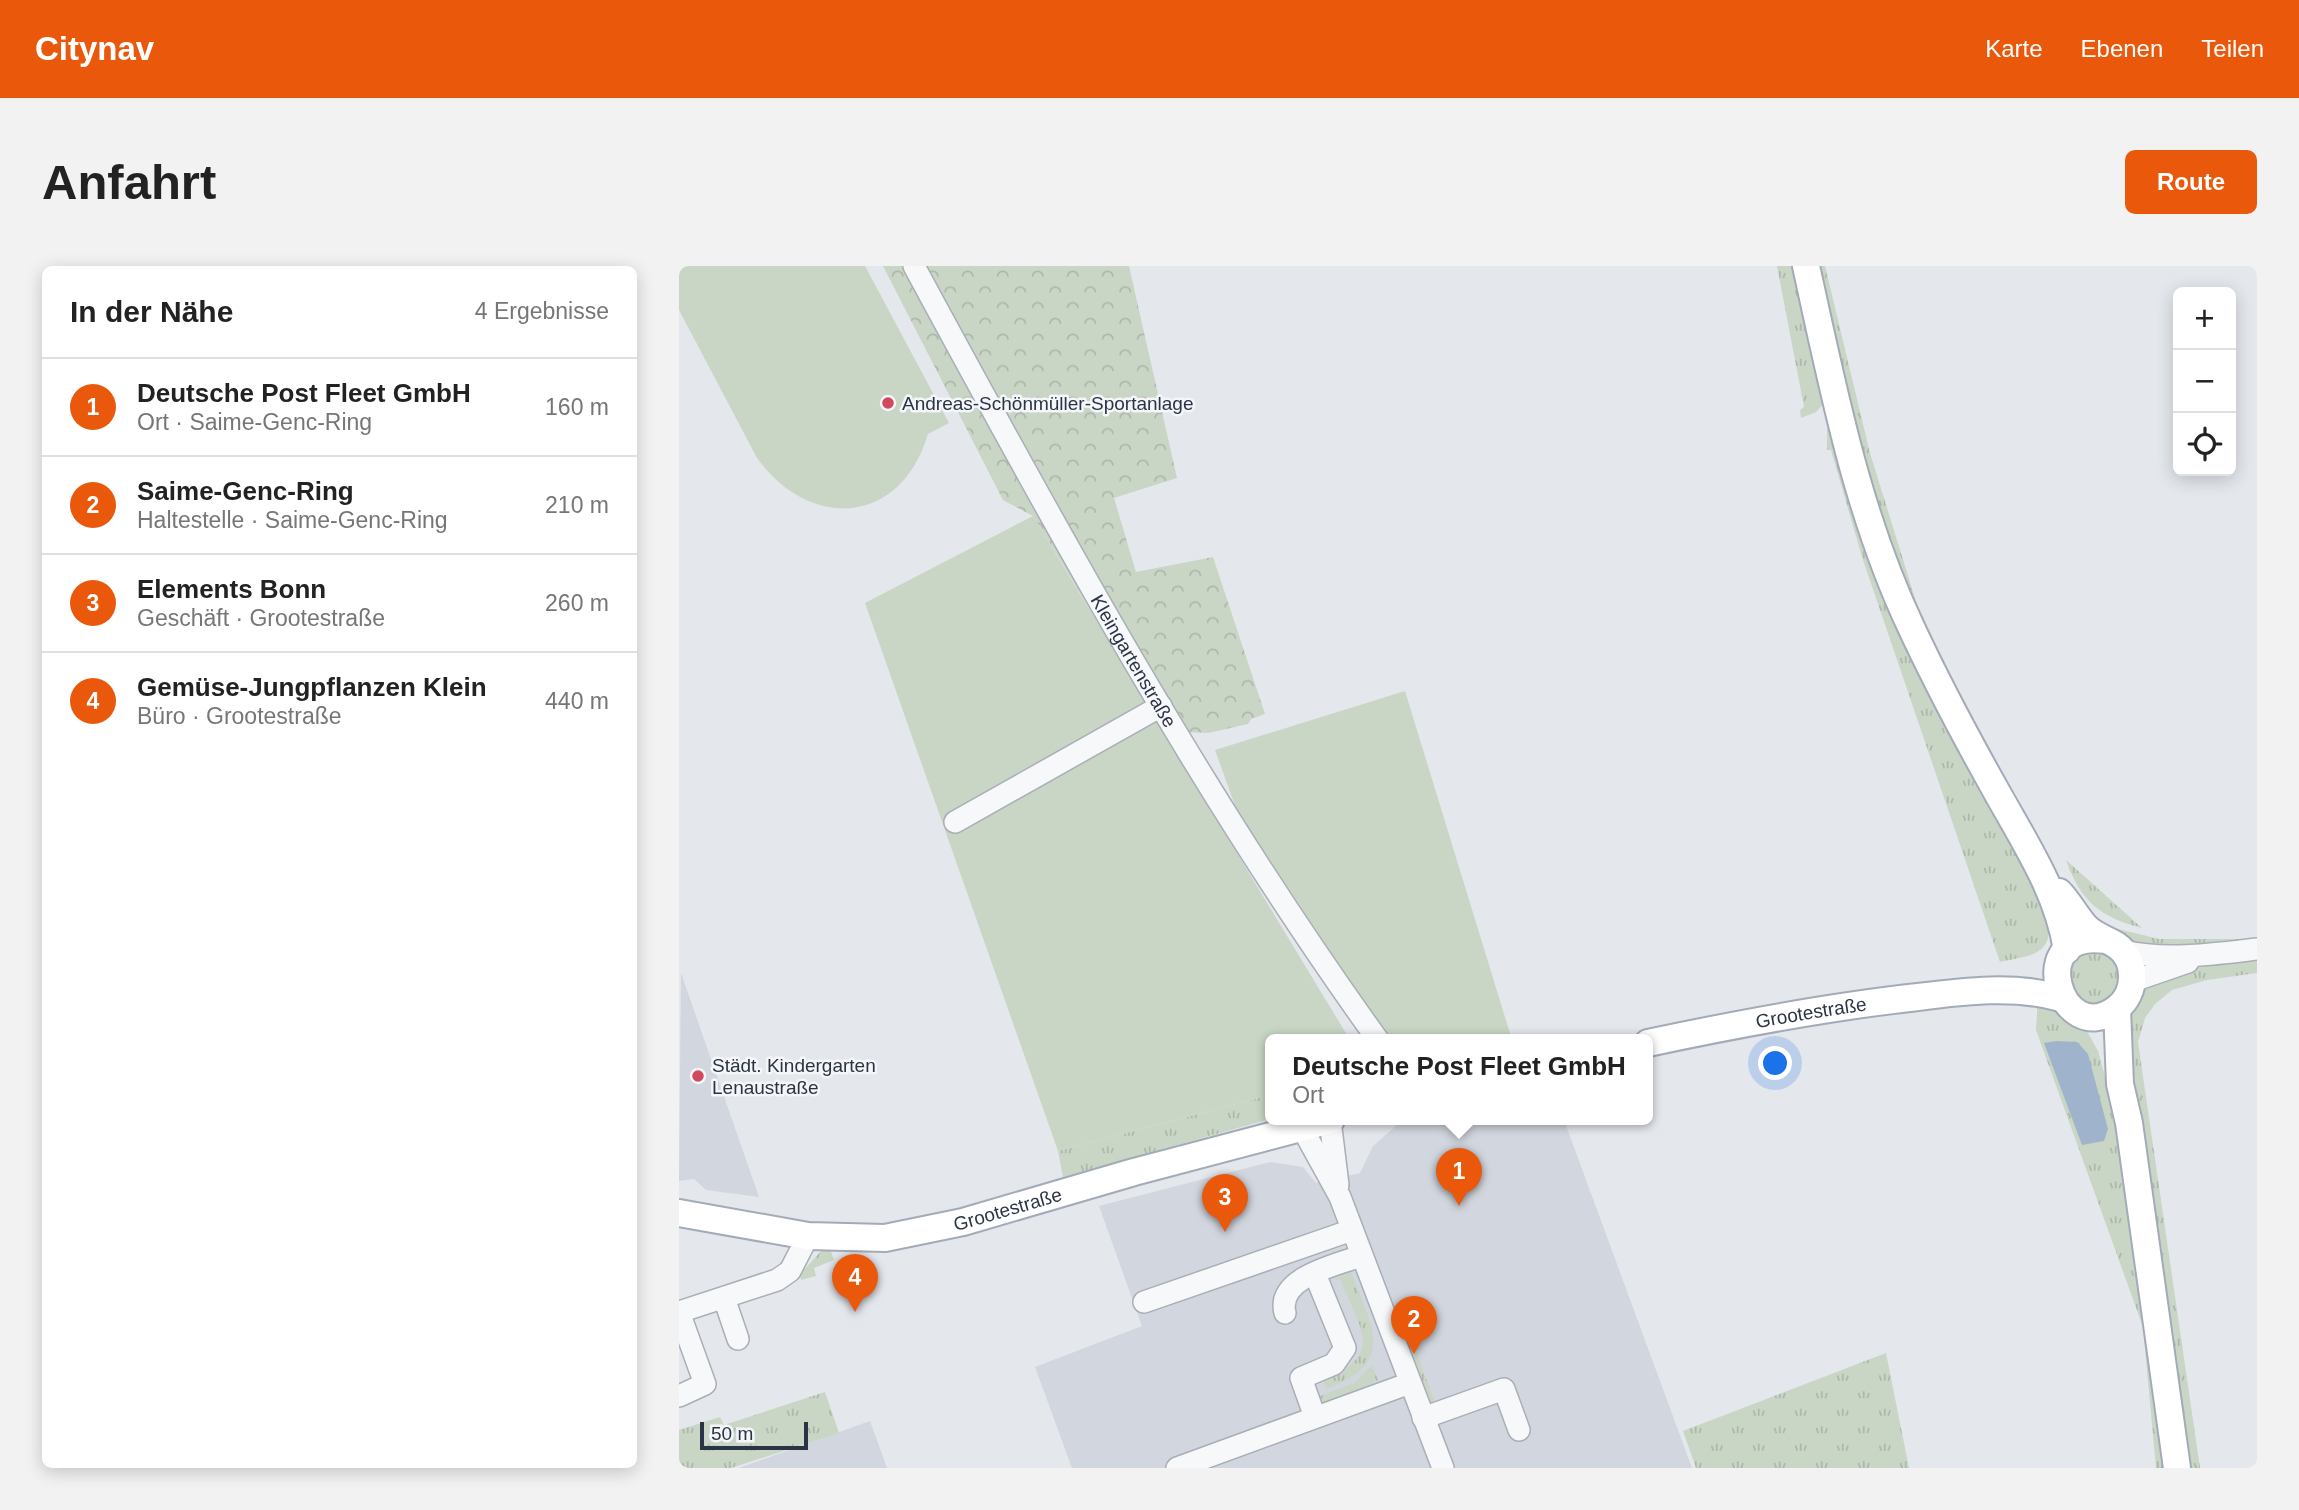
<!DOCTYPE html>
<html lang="de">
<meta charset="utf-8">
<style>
:root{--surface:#fff;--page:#f2f2f2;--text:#222;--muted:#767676;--line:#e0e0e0;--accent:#ea580c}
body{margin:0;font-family:Helvetica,sans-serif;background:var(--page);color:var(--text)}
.controls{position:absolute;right:21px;top:21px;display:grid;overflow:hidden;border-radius:10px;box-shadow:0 4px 18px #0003}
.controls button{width:63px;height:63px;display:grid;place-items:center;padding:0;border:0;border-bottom:2px solid var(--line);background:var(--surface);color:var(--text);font:35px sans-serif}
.scale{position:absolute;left:21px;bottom:18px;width:108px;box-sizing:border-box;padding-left:7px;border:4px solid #2b3445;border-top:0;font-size:19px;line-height:24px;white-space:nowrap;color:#2b3445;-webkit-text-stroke:5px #f4f6f9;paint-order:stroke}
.you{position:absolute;left:1097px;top:798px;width:24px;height:24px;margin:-18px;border:5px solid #fff;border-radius:50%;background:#1a73e8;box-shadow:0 0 0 10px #1a73e833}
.badge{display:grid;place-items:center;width:46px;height:46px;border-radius:50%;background:var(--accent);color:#fff;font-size:23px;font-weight:700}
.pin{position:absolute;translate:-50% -58px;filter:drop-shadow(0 2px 4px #0008)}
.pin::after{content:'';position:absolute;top:37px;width:24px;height:21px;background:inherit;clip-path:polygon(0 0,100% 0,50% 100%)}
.popup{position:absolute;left:586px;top:768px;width:388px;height:91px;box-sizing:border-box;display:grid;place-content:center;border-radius:10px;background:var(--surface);filter:drop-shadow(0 2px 5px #0005);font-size:23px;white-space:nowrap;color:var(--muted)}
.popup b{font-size:26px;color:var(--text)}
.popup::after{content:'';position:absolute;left:50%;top:100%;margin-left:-14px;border:14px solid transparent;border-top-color:var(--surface)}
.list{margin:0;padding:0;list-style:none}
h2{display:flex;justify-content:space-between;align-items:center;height:91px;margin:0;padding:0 28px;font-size:30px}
h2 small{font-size:23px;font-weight:400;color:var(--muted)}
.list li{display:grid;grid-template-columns:46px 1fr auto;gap:21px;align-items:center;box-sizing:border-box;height:98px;padding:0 28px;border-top:2px solid var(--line)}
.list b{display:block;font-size:26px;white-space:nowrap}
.list p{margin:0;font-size:23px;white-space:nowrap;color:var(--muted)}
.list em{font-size:23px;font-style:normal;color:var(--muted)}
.icon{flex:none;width:38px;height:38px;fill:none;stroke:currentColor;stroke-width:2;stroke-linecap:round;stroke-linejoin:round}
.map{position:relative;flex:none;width:1578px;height:1202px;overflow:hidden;border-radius:10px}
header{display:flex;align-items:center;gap:42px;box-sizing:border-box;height:98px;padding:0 35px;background:var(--accent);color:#fff}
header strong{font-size:33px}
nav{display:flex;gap:38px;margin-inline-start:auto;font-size:24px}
.intro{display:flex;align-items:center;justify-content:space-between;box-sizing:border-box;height:168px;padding:0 42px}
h1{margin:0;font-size:49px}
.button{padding:18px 32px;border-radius:10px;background:var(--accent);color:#fff;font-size:24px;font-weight:700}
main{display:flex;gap:42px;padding:0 42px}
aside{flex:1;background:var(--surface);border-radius:10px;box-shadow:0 4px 18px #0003}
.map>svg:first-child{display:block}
.built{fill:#d2d6de}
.grass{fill:url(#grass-tufts)}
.park{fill:url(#park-crowns)}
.garden{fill:#c9d6c5}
.water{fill:#9fb4cc}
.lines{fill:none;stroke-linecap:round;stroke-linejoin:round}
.minor-casing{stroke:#a9aeb7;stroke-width:24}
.major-casing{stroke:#a3abb8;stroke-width:30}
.minor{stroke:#f7f8fa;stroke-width:21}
.major{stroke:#fff;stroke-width:26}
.poi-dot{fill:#d1495b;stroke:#f4f6f9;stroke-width:2.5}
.labels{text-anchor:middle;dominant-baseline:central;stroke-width:5;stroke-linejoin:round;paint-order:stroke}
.poi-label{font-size:19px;fill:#2b3445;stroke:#f4f6f9;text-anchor:start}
.street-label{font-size:19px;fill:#2b3445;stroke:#f4f6f9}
</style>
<header>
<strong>Citynav</strong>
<nav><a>Karte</a><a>Ebenen</a><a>Teilen</a></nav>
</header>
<div class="intro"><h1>Anfahrt</h1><a class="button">Route</a></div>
<main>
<aside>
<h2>In der Nähe<small>4 Ergebnisse</small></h2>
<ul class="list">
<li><span class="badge">1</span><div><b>Deutsche Post Fleet GmbH</b><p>Ort · Saime-Genc-Ring</p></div><em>160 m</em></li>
<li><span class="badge">2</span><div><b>Saime-Genc-Ring</b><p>Haltestelle · Saime-Genc-Ring</p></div><em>210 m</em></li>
<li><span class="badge">3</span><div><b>Elements Bonn</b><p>Geschäft · Grootestraße</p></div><em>260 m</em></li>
<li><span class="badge">4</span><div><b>Gemüse-Jungpflanzen Klein</b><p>Büro · Grootestraße</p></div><em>440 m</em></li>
</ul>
</aside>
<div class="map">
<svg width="1578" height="1202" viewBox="0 0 1578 1202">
<defs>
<pattern id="grass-tufts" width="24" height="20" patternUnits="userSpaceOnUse" patternTransform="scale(1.75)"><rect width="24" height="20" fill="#c9d6c5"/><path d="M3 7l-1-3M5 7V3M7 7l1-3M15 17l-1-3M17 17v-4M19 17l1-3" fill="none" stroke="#adb8ab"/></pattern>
<pattern id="park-crowns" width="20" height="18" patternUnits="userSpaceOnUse" patternTransform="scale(1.75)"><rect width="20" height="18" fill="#c9d6c5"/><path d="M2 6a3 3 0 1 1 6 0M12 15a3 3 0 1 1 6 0" fill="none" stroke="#adb8ab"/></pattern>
</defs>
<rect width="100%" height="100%" fill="#e4e7ec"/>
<!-- built -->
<path class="built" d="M2,707L80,931L27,924L15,913L0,915Z
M738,854H885L1013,1202H393L356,1101L463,1060L420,940L591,896L624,901L637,917L681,907L694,880L718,859Z
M191,1155L208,1202H60Z"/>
<!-- grass -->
<path class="grass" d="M1098,0H1117L1145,137L1137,146L1122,152L1121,144L1125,141Z
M1135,0H1146L1191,187L1239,342L1234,344L1201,258Z
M1148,162L1155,168L1376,654C1369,661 1371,667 1368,675C1361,692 1336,692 1321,696L1183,291L1152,184H1148Z
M1387,594L1463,662C1421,651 1402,636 1387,594Z
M1423,659L1480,673H1578V675L1466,684Z
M1420,683L1438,693L1442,724L1416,741L1394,732L1389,697L1397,688Z
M1578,691V707L1528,714L1493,724L1476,738L1466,752L1459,776L1521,1202H1509L1445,756L1467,721L1495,706Z
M1359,732L1409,767L1419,785L1439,858L1488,1202H1477L1464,1061L1357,764Z
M591,829V853L384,911L379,885Z
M144,983L152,985L155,994L135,1002L137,1010L122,1014L121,1008Z
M672,1006C693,1062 719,1096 647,1123L644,1114C707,1088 681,1063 661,1013L652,1015Z
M730,1067L756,1136L751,1138L744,1118L739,1120L741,1109L725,1069Z
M1207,1087L1230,1202H1017L1004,1165Z
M693,1099L699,1114L678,1126L642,1139L639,1131L675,1117Z
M146,1126L160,1167L52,1202H0V1164L41,1151L45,1159Z"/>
<!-- park -->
<path class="park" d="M204,0H450L498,212L435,232L457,306L534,291L586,448L572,453L569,458L529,467L486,465L354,250L324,234Z"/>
<!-- garden -->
<path class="garden" d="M0,0H186L270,157L249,168C222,259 132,266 78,192L0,44Z
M354,250L671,774H591V829L379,885L186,337Z
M726,425L833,774H710L558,545L536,484Z"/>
<!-- water -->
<path class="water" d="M1377,775L1398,776L1409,788L1429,863L1425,875L1403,879L1365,777Z"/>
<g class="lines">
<!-- minor casing -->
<g class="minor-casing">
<g id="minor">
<path id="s1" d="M235,0C378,265 523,530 699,774"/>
<path d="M276,556L482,440"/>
<path d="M1444,685C1487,695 1535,688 1578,683"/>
<path d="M1454,715L1509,696"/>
<path d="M651,854L659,919"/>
<path d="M623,862L661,931L764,1202"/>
<path d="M45,1032L59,1073"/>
<path d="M465,1036L673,964"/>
<path d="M0,1046L98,1014L111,1005L129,970"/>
<path d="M606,1047C597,1012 656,999 682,990"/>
<path d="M0,1130L26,1118L0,1046"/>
<path d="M636,1151L622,1112L655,1098L666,1082L636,1008"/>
<path d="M744,1152L825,1123L840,1164"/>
<path d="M498,1202L731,1117"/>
</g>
</g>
<!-- major casing -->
<g class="major-casing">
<g id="major">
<path d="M1127,0C1154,122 1178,247 1232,361C1259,419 1289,475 1320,530C1348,580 1379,627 1388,684"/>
<path d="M1380,626C1390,636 1396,649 1406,660C1414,669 1427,673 1437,679C1459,694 1458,728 1437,743C1381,784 1344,662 1426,674"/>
<path d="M1438,743L1441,818L1450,857L1498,1202"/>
<path id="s2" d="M969,777C1058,758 1148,741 1239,731C1286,725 1336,719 1382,732"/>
<path id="s3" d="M0,947L129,970L206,972L284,956L455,906L652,854"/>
</g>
</g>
<!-- minor -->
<use href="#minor" class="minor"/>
<!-- major -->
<use href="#major" class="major"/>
</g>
<!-- markers -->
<g class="poi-dot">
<circle cx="209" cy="137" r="7"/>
<circle cx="19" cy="810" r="7"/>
</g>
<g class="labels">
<!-- poi labels -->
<g class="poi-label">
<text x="223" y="137">Andreas-Schönmüller-Sportanlage</text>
<text x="33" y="799">Städt. Kindergarten<tspan x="33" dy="22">Lenaustraße</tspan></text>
</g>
<!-- street labels -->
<g class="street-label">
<text stroke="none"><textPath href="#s1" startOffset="452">Kleingartenstraße</textPath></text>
<text stroke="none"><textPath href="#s2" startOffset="166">Grootestraße</textPath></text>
<text stroke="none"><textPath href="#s3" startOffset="334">Grootestraße</textPath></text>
</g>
</g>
</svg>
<div class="controls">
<button>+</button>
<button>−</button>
<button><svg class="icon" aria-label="locate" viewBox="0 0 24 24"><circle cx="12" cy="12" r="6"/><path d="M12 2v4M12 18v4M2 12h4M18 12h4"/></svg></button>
</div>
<div class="scale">50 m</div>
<div class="you"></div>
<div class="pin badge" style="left:780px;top:940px">1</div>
<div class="popup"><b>Deutsche Post Fleet GmbH</b>Ort</div>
<div class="pin badge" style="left:735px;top:1088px">2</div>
<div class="pin badge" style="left:546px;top:966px">3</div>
<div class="pin badge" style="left:176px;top:1046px">4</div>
</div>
</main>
